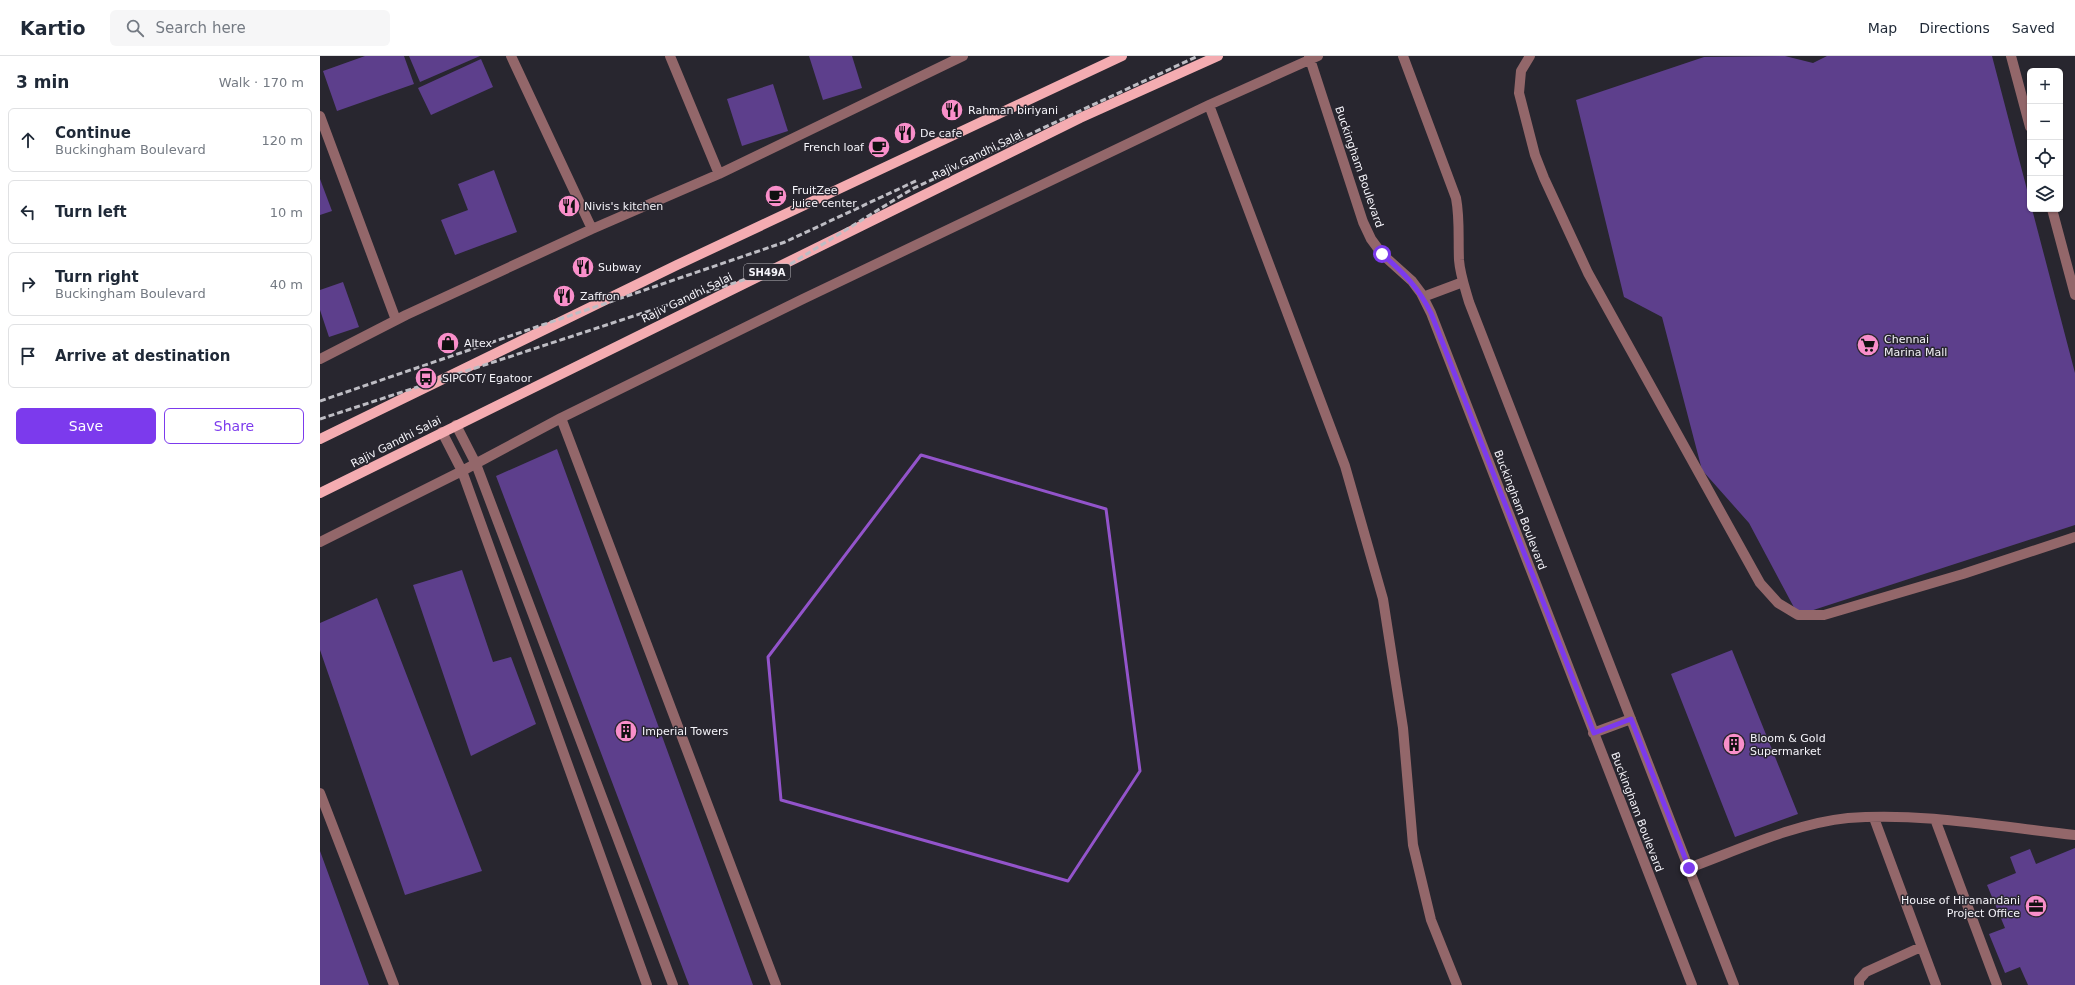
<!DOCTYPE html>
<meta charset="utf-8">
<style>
:root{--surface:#fff;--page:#f6f6f7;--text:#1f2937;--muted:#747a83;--line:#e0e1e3;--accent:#7c3aed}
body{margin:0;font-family:"DejaVu Sans",sans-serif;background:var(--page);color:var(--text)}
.controls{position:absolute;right:12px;top:12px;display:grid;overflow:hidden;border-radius:6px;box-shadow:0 1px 3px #0004}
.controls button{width:36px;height:36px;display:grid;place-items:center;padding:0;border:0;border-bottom:1px solid var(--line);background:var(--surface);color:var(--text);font:20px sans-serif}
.stop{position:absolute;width:12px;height:12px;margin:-9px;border:3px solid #7c3aed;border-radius:50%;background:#fff}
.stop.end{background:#7c3aed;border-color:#fff;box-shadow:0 1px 4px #0008}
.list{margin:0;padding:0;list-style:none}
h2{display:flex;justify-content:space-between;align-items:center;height:52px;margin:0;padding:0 16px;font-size:17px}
h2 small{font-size:13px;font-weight:400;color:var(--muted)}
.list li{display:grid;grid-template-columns:26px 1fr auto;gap:12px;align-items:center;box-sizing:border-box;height:64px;margin:0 8px 8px;padding:0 8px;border:1px solid var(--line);border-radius:6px}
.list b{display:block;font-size:15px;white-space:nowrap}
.list p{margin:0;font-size:13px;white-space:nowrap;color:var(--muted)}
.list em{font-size:13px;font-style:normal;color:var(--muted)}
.actions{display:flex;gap:8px;padding:12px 16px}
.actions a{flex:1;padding:9px 0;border:1px solid var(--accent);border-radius:6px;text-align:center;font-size:14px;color:var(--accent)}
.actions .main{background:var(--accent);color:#fff}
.icon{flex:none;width:22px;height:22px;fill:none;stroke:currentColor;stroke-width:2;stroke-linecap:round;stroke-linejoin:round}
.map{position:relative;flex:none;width:1755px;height:929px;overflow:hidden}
header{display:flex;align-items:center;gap:24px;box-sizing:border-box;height:56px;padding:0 20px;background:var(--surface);border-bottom:1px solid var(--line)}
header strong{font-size:19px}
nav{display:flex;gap:22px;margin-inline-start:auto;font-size:14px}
.search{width:280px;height:36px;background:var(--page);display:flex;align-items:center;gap:10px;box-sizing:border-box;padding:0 14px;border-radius:6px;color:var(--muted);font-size:15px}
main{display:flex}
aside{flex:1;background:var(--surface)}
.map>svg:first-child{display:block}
.building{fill:#5d3f8c}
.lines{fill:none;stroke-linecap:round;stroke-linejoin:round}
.minor{stroke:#93676a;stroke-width:10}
.major{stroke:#f4acb1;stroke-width:10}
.rail{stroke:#bebdc4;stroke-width:3;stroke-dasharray:6 3;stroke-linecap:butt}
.route{stroke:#7c3aed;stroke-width:5}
.marked{fill:none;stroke:#9354cb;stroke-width:3;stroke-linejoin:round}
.labels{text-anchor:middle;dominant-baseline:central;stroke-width:3;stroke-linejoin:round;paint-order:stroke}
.shield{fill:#28262f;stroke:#b7b6bc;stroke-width:1}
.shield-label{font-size:10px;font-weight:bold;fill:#f4f3f9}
.poi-label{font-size:11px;fill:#f4f3f9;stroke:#28262f;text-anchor:start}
.street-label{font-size:11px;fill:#f4f3f9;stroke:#28262f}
</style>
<header>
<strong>Kartio</strong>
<div class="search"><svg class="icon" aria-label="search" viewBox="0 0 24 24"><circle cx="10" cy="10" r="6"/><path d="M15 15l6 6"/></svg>Search here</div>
<nav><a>Map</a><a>Directions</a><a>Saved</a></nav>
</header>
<main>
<aside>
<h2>3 min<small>Walk · 170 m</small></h2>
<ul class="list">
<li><svg class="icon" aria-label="ahead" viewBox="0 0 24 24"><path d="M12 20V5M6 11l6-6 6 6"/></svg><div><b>Continue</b><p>Buckingham Boulevard</p></div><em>120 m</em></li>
<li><svg class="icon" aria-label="left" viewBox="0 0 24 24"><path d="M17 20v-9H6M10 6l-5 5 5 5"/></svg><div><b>Turn left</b></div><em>10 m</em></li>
<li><svg class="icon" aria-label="right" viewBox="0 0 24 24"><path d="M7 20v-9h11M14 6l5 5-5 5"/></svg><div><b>Turn right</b><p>Buckingham Boulevard</p></div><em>40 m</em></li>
<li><svg class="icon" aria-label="arrive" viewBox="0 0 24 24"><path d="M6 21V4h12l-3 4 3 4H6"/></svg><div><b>Arrive at destination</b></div></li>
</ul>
<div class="actions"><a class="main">Save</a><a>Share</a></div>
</aside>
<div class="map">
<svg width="1755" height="929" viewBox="0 0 1755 929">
<rect width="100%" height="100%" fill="#28262f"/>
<!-- building -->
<path class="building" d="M45,0H84L94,28L17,55L3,15Z
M89,0H160L100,26Z
M489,0H532L542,32L503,44Z
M1465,0L1493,7L1507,0H1672L1710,145V153H1712L1755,317V469L1478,559L1429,467L1382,414L1342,261L1304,241L1256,44L1384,1Z
M161,3L173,31L111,59L98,32Z
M453,28L468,75L422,90L407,43Z
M174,114L197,176L135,199L121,164L148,154L138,128Z
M0,123L12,155L0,159Z
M23,226L39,271L9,281L0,254V234Z
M237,393L433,929H369L176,420Z
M142,514L173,606L191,601L216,668L151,700L93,529Z
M57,542L162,815L85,839L0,594V567Z
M1412,594L1478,758L1415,781L1351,618Z
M1755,792V929H1708L1700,911L1685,917L1669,878L1685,872L1667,829L1696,817L1690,801L1710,793L1716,808Z
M0,795L49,929H0Z"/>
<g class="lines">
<!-- minor -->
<path class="minor" d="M191,0L272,173
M350,0L399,118
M989,0L1043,166L1051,183L1062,198L1092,225L1101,237L1111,257L1372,929
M1083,0L1136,142C1140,163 1138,182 1139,204C1140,218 1145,232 1149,246L1414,929
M1210,0L1201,15L1199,37L1215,99L1224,122L1268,217L1440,527L1458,547L1478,559H1504L1643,518L1755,481
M1691,0L1710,71
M889,49L1025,410L1063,543L1083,672L1093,789L1111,864L1137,929
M0,60L76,264
M1732,153L1755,239
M1103,241L1143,226
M0,303L86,259L272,173L399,118L643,0
M241,362L456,929
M136,369L156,408L353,929
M122,376L142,415L327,929
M0,486L142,415L241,362L483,243L889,49L998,0
M1273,677L1311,663
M0,737L74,929
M1554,762L1616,929
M1615,763L1677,929
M1369,812C1418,794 1476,767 1528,762C1603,756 1680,771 1755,779
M1539,929V924L1546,916L1601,891"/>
<!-- major -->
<path class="major" d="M0,383L357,209L802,0
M0,437L760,62L898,0"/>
<!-- rail -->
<path class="rail" d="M0,345L465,186L598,124
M0,363L469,209L592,133L878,0"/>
</g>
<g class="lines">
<!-- route -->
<path class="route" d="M1062,198C1084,217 1098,231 1111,257L1274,677L1311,663L1369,812"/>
</g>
<!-- marked area -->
<path class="marked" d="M601,399L786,453L820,715L748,825L461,744L448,601Z"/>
<!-- icons -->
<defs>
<g id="restaurant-disc" transform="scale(1.15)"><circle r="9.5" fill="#f98fca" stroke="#28262f"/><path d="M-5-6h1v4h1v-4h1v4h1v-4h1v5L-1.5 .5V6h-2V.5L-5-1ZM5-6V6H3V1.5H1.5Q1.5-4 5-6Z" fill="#111"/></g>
<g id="cafe-disc" transform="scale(1.15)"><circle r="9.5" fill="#f98fca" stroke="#28262f"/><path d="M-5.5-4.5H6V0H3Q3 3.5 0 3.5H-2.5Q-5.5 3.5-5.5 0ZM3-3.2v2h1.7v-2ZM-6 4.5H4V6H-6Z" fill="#111"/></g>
<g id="shop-disc" transform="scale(1.15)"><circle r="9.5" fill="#f98fca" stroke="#28262f"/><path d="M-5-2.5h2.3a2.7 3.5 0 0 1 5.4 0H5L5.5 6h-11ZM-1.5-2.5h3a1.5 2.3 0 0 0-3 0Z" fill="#111"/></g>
<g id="supermarket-disc" transform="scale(1.15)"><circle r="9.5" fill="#f98fca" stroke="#28262f"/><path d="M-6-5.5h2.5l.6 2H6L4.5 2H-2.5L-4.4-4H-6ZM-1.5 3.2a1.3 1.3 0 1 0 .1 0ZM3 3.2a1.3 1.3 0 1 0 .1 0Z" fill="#111"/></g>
<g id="bus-disc" transform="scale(1.15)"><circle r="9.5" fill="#f98fca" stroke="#28262f"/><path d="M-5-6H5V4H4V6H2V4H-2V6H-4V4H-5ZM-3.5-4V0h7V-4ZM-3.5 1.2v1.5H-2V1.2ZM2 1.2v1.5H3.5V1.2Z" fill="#111"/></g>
<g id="building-disc" transform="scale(1.15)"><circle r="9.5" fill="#f98fca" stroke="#28262f"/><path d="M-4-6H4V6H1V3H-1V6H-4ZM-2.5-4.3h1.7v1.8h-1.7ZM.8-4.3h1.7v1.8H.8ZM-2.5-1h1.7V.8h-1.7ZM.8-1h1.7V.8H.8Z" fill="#111"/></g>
<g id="office-disc" transform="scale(1.15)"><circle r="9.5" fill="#f98fca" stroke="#28262f"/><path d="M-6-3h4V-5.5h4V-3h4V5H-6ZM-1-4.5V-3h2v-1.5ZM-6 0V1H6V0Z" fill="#111"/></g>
</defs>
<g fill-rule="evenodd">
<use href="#restaurant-disc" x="632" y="54"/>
<use href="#restaurant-disc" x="585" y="77"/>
<use href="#cafe-disc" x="559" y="91"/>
<use href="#cafe-disc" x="456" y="140"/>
<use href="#restaurant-disc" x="249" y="150"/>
<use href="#restaurant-disc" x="263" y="211"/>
<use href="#restaurant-disc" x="244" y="240"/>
<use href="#shop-disc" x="128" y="287"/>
<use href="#supermarket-disc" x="1548" y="289"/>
<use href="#bus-disc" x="106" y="322"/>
<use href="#building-disc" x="306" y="675"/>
<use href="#building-disc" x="1414" y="688"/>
<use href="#office-disc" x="1716" y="850"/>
</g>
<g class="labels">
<!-- shield labels -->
<rect class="shield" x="424" y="208" width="46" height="16" rx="3"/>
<g class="shield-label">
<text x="447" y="216">SH49A</text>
</g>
<!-- poi labels -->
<g class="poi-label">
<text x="648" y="54">Rahman biriyani</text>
<text x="600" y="77">De cafe</text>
<text x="544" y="91" text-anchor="end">French loaf</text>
<text x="472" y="134">FruitZee<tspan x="472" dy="13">juice center</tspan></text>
<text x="264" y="150">Nivis's kitchen</text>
<text x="278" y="211">Subway</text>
<text x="260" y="240">Zaffron</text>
<text x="1564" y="283">Chennai<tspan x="1564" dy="13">Marina Mall</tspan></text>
<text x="144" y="287">Altex</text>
<text x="122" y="322">SIPCOT/ Egatoor</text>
<text x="322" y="675">Imperial Towers</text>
<text x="1430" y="682">Bloom &amp; Gold<tspan x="1430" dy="13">Supermarket</tspan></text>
<text x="1700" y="844" text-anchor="end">House of Hiranandani<tspan x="1700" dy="13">Project Office</tspan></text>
</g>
<!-- street labels -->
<g class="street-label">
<text transform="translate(658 99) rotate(-26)">Rajiv Gandhi Salai</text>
<text transform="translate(1039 111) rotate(71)">Buckingham Boulevard</text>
<text transform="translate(367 242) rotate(-26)">Rajiv Gandhi Salai</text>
<text transform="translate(76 386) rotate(-27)">Rajiv Gandhi Salai</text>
<text transform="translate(1200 454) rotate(69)">Buckingham Boulevard</text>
<text transform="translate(1317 756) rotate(69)">Buckingham Boulevard</text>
</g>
</g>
</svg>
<div class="controls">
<button>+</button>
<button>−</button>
<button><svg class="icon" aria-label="locate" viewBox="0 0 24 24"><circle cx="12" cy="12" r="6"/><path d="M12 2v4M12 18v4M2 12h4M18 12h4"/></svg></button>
<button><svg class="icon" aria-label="layers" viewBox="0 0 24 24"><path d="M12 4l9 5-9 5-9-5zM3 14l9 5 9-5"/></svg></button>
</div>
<div class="stop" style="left:1062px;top:198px"></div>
<div class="stop end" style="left:1369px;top:812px"></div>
</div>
</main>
